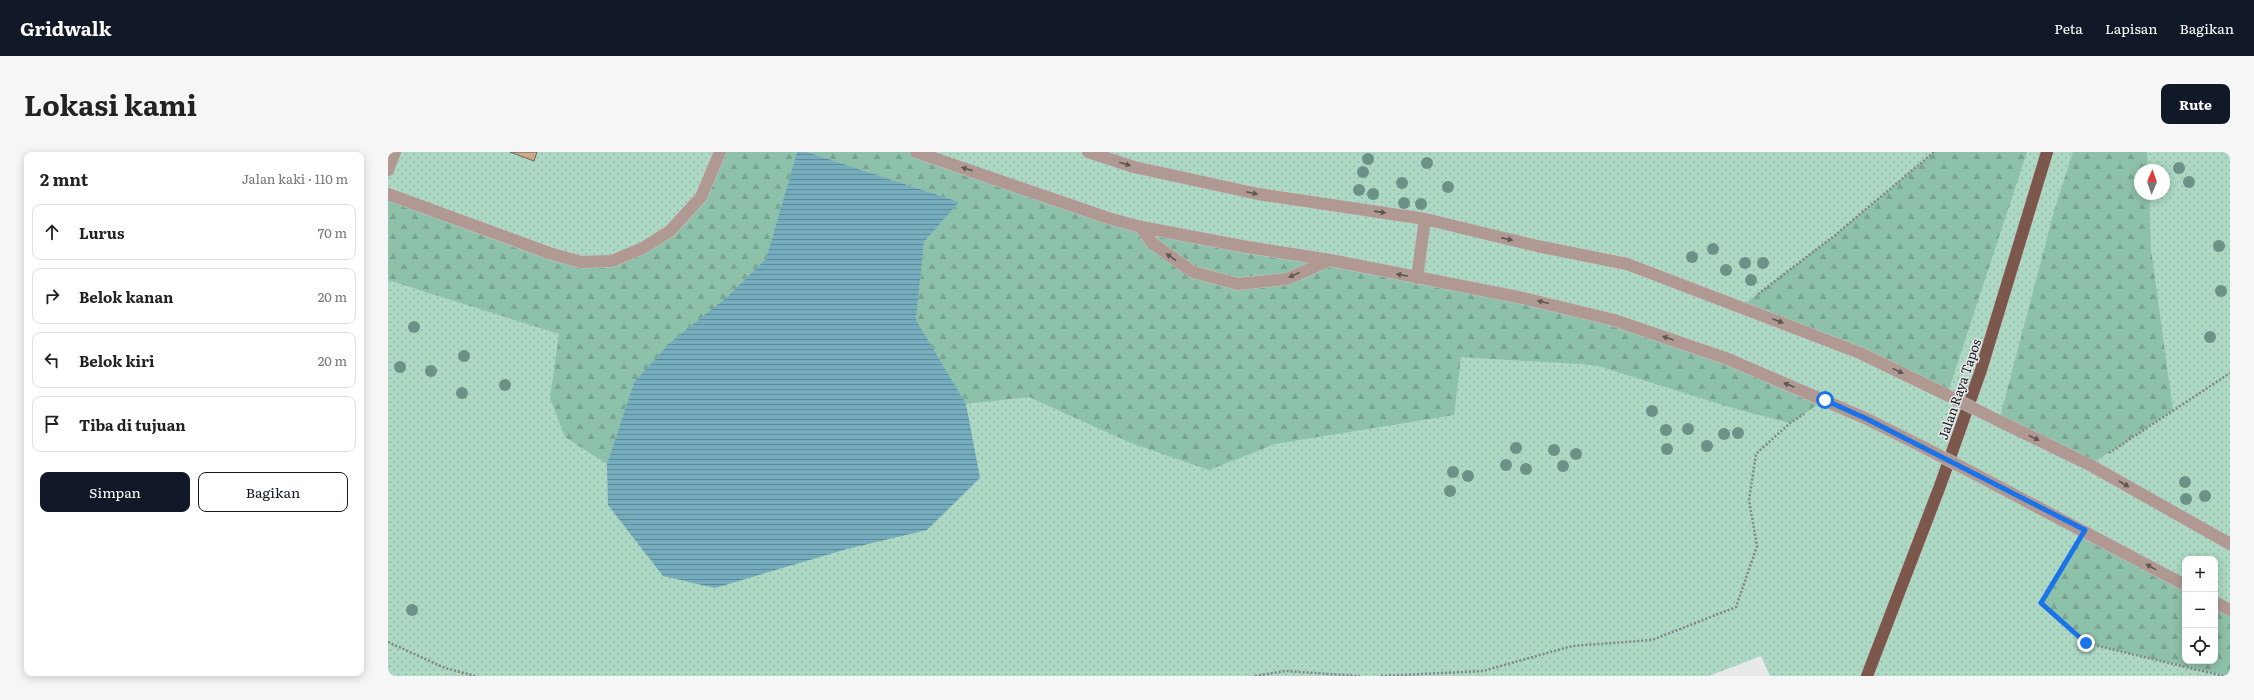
<!DOCTYPE html>
<html lang="id">
<meta charset="utf-8">
<style>
:root{--surface:#fff;--page:#f6f6f6;--text:#222;--muted:#767676;--line:#e0e0e0;--accent:#111827}
body{margin:0;font-family:Literata,serif;background:var(--page);color:var(--text)}
.controls{position:absolute;right:12px;bottom:12px;display:grid;overflow:hidden;border-radius:8px;box-shadow:0 2px 10px #0003}
.controls button{width:36px;height:36px;display:grid;place-items:center;padding:0;border:0;border-bottom:1px solid var(--line);background:var(--surface);color:var(--text);font:20px sans-serif}
.compass{position:absolute;left:1746px;top:12px;width:36px;height:36px;border-radius:50%;background:var(--surface);box-shadow:0 2px 10px #0003;rotate:2deg}
.stop{position:absolute;width:12px;height:12px;margin:-9px;border:3px solid #1a73e8;border-radius:50%;background:#fff}
.stop.end{background:#1a73e8;border-color:#fff;box-shadow:0 1px 4px #0008}
.list{margin:0;padding:0;list-style:none}
h2{display:flex;justify-content:space-between;align-items:center;height:52px;margin:0;padding:0 16px;font-size:17px}
h2 small{font-size:13px;font-weight:400;color:var(--muted)}
.list li{display:grid;grid-template-columns:26px 1fr auto;gap:12px;align-items:center;box-sizing:border-box;height:56px;margin:0 8px 8px;padding:0 8px;border:1px solid var(--line);border-radius:8px}
.list b{display:block;font-size:15px;white-space:nowrap}
.list em{font-size:13px;font-style:normal;color:var(--muted)}
.actions{display:flex;gap:8px;padding:12px 16px}
.actions a{flex:1;padding:9px 0;border:1px solid var(--accent);border-radius:8px;text-align:center;font-size:14px;color:var(--accent)}
.actions .main{background:var(--accent);color:#fff}
.icon{flex:none;width:22px;height:22px;fill:none;stroke:currentColor;stroke-width:2;stroke-linecap:round;stroke-linejoin:round}
.map{position:relative;flex:none;width:1842px;height:524px;overflow:hidden;border-radius:8px}
header{display:flex;align-items:center;gap:24px;box-sizing:border-box;height:56px;padding:0 20px;background:var(--accent);color:#fff}
header strong{font-size:19px}
nav{display:flex;gap:22px;margin-inline-start:auto;font-size:14px}
.intro{display:flex;align-items:center;justify-content:space-between;box-sizing:border-box;height:96px;padding:0 24px}
h1{margin:0;font-size:28px}
.button{padding:10px 18px;border-radius:8px;background:var(--accent);color:#fff;font-size:14px;font-weight:700}
main{display:flex;gap:24px;padding:0 24px}
aside{flex:1;background:var(--surface);border-radius:8px;box-shadow:0 2px 10px #0003}
.map>svg:first-child{display:block}
.grass{fill:url(#grass-dots);fill-rule:evenodd}
.forest{fill:url(#forest-firs)}
.water{fill:url(#water-rules)}
.building{fill:#cea689;stroke:#686664}
.lines{fill:none;stroke-linecap:round;stroke-linejoin:round}
.minor-casing{stroke:#c2c4c6;stroke-width:13}
.major-casing{stroke:#c2c4c6;stroke-width:13}
.path{stroke:#838486;stroke-width:2.5;stroke-dasharray:2 2;stroke-linecap:butt}
.minor{stroke:#af9992;stroke-width:12}
.major{stroke:#7c574c;stroke-width:12}
.minor-bridge-casing{stroke:#c2c4c6;stroke-width:13;stroke-linecap:butt}
.minor-bridge{stroke:#af9992;stroke-width:12}
.tree{fill:#6b9286}
.oneway{fill:#5e5451}
.route{stroke:#1a73e8;stroke-width:5}
.labels{text-anchor:middle;dominant-baseline:central;stroke-width:3;stroke-linejoin:round;paint-order:stroke}
.street-label{font-size:13px;fill:#1b1b1c;stroke:#e7e9eb}
</style>
<header>
<strong>Gridwalk</strong>
<nav><a>Peta</a><a>Lapisan</a><a>Bagikan</a></nav>
</header>
<div class="intro"><h1>Lokasi kami</h1><a class="button">Rute</a></div>
<main>
<aside>
<h2>2 mnt<small>Jalan kaki · 110 m</small></h2>
<ul class="list">
<li><svg class="icon" aria-label="ahead" viewBox="0 0 24 24"><path d="M12 20V5M6 11l6-6 6 6"/></svg><div><b>Lurus</b></div><em>70 m</em></li>
<li><svg class="icon" aria-label="right" viewBox="0 0 24 24"><path d="M7 20v-9h11M14 6l5 5-5 5"/></svg><div><b>Belok kanan</b></div><em>20 m</em></li>
<li><svg class="icon" aria-label="left" viewBox="0 0 24 24"><path d="M17 20v-9H6M10 6l-5 5 5 5"/></svg><div><b>Belok kiri</b></div><em>20 m</em></li>
<li><svg class="icon" aria-label="arrive" viewBox="0 0 24 24"><path d="M6 21V4h12l-3 4 3 4H6"/></svg><div><b>Tiba di tujuan</b></div></li>
</ul>
<div class="actions"><a class="main">Simpan</a><a>Bagikan</a></div>
</aside>
<div class="map">
<svg width="1842" height="524" viewBox="0 0 1842 524">
<defs>
<pattern id="grass-dots" width="8" height="8" patternUnits="userSpaceOnUse"><rect width="8" height="8" fill="#acd8c4"/><path d="M2 2h.1M6 6h.1" fill="none" stroke="#93b9a8" stroke-width="1.8" stroke-linecap="round"/></pattern>
<pattern id="forest-firs" width="22" height="20" patternUnits="userSpaceOnUse"><rect width="22" height="20" fill="#8ec1aa"/><path d="M5 1l3.5 6h-7zM16 11l3.5 6h-7z" fill="#7aa592"/></pattern>
<pattern id="water-rules" width="6" height="5" patternUnits="userSpaceOnUse"><rect width="6" height="5" fill="#76adbe"/><path d="M0 2.5h6" fill="none" stroke="#608c9a"/></pattern>
</defs>
<rect width="100%" height="100%" fill="#e7e9eb"/>
<!-- grass -->
<path class="grass" d="M0,0H1842V524H1382L1373,504L1321,524H0ZM1752,18H1776V42H1752ZM1797,407H1827V509H1797Z"/>
<!-- forest -->
<path class="forest" d="M332,0H409L378,107L339,145L246,230L219,312L177,285L162,246L171,182L0,128V42L193,110L255,96L313,45Z
M419,0H528L720,66L1226,168L1437,248L1402,271L1341,255L1207,213L1073,205L1066,263L887,292L821,318L743,291L641,245L578,252L528,168L536,90L571,50Z
M1546,0H1639L1559,243L1354,154L1446,84Z
M1685,0H1759L1760,18H1752V42H1761L1763,97L1785,258L1702,313L1611,269L1667,56Z
M1697,378L1797,433V509H1827V450L1842,458V524L1697,491L1653,451Z"/>
<!-- water -->
<path class="water" d="M409,0H419L571,50L536,90L528,168L578,252L592,326L539,378L459,397L327,436L275,424L220,353L219,312L246,230L283,190L339,145L378,107Z"/>
<!-- building -->
<path class="building" d="M122,0H149L146,9Z"/>
<g class="lines">
<!-- minor casing -->
<g class="minor-casing">
<path id="minor" d="M528,0L720,66L753,75L859,95L942,108L1135,146L1226,168L1340,207L1479,267L1537,296
M700,0L746,15L870,42L1037,67L1149,94L1239,112L1472,201L1559,243
M0,18L7,0
M0,42L161,101L193,110L224,109L255,96L282,79L313,45L332,0
M753,75L764,91L805,120L850,132L899,127L942,108
M1029,126L1037,67
M1611,269L1702,313L1842,392
M1587,322L1797,433
M1827,450L1842,458"/>
</g>
<!-- major casing -->
<g class="major-casing">
<path id="major" d="M1479,524L1552,334L1593,218L1659,0"/>
</g>
<!-- path -->
<path class="path" d="M1370,142L1446,84L1546,0
M1721,301L1842,221
M1686,396L1653,451L1697,491L1836,524
M0,490L57,516L87,524
M867,524L897,519L972,524
M993,524L1095,519L1184,494L1264,488L1348,455L1369,394L1361,348L1368,302L1402,271L1416,262"/>
<!-- minor -->
<use href="#minor" class="minor"/>
<!-- major -->
<use href="#major" class="major"/>
<!-- minor-bridge casing -->
<g class="minor-bridge-casing">
<path id="minor-bridge" d="M1559,243L1611,269
M1537,296L1587,322"/>
</g>
<!-- minor-bridge -->
<use href="#minor-bridge" class="minor-bridge"/>
</g>
<!-- trees -->
<g class="tree">
<circle cx="980" cy="7" r="6"/>
<circle cx="1039" cy="11" r="6"/>
<circle cx="1791" cy="16" r="6"/>
<circle cx="975" cy="20" r="6"/>
<circle cx="1801" cy="30" r="6"/>
<circle cx="1014" cy="31" r="6"/>
<circle cx="1060" cy="35" r="6"/>
<circle cx="971" cy="38" r="6"/>
<circle cx="985" cy="42" r="6"/>
<circle cx="1016" cy="51" r="6"/>
<circle cx="1033" cy="52" r="6"/>
<circle cx="1831" cy="94" r="6"/>
<circle cx="1325" cy="97" r="6"/>
<circle cx="1304" cy="105" r="6"/>
<circle cx="1357" cy="111" r="6"/>
<circle cx="1375" cy="111" r="6"/>
<circle cx="1338" cy="118" r="6"/>
<circle cx="1363" cy="128" r="6"/>
<circle cx="1833" cy="139" r="6"/>
<circle cx="26" cy="175" r="6"/>
<circle cx="1822" cy="185" r="6"/>
<circle cx="76" cy="204" r="6"/>
<circle cx="12" cy="215" r="6"/>
<circle cx="43" cy="219" r="6"/>
<circle cx="117" cy="233" r="6"/>
<circle cx="74" cy="241" r="6"/>
<circle cx="1264" cy="259" r="6"/>
<circle cx="1300" cy="277" r="6"/>
<circle cx="1278" cy="278" r="6"/>
<circle cx="1350" cy="281" r="6"/>
<circle cx="1336" cy="282" r="6"/>
<circle cx="1319" cy="294" r="6"/>
<circle cx="1128" cy="296" r="6"/>
<circle cx="1279" cy="297" r="6"/>
<circle cx="1166" cy="298" r="6"/>
<circle cx="1188" cy="302" r="6"/>
<circle cx="1118" cy="313" r="6"/>
<circle cx="1175" cy="314" r="6"/>
<circle cx="1138" cy="317" r="6"/>
<circle cx="1065" cy="320" r="6"/>
<circle cx="1080" cy="324" r="6"/>
<circle cx="1797" cy="330" r="6"/>
<circle cx="1062" cy="339" r="6"/>
<circle cx="1817" cy="344" r="6"/>
<circle cx="1798" cy="347" r="6"/>
<circle cx="24" cy="458" r="6"/>
</g>
<!-- one-way arrows -->
<defs><path id="oneway-solid" d="M-6-.8H1V-3.2L6.5 0L1 3.2V.8H-6Z"/></defs>
<g class="oneway">
<use href="#oneway-solid" transform="translate(737 12) rotate(18)"/>
<use href="#oneway-solid" transform="translate(579 17) rotate(-162)"/>
<use href="#oneway-solid" transform="translate(864 41) rotate(12)"/>
<use href="#oneway-solid" transform="translate(992 60) rotate(8)"/>
<use href="#oneway-solid" transform="translate(1119 87) rotate(13)"/>
<use href="#oneway-solid" transform="translate(783 105) rotate(-145)"/>
<use href="#oneway-solid" transform="translate(906 123) rotate(156)"/>
<use href="#oneway-solid" transform="translate(1014 123) rotate(-168)"/>
<use href="#oneway-solid" transform="translate(1155 150) rotate(-166)"/>
<use href="#oneway-solid" transform="translate(1390 169) rotate(21)"/>
<use href="#oneway-solid" transform="translate(1280 186) rotate(-161)"/>
<use href="#oneway-solid" transform="translate(1510 219) rotate(26)"/>
<use href="#oneway-solid" transform="translate(1401 233) rotate(-157)"/>
<use href="#oneway-solid" transform="translate(1646 286) rotate(26)"/>
<use href="#oneway-solid" transform="translate(1736 332) rotate(30)"/>
<use href="#oneway-solid" transform="translate(1763 415) rotate(-151)"/>
</g>
<g class="lines">
<!-- route -->
<path class="route" d="M1437,248L1479,267L1697,378L1653,451L1698,491"/>
</g>
<g class="labels">
<!-- street labels -->
<g class="street-label">
<text transform="translate(1571 237) rotate(-71)">Jalan Raya Tapos</text>
</g>
</g>
</svg>
<div class="controls">
<button>+</button>
<button>−</button>
<button><svg class="icon" aria-label="locate" viewBox="0 0 24 24"><circle cx="12" cy="12" r="6"/><path d="M12 2v4M12 18v4M2 12h4M18 12h4"/></svg></button>
</div>
<svg class="compass" viewBox="-18 -18 36 36"><path d="M0-13l5 13h-10z" fill="#e53935"/><path d="M0 13l5-13h-10z" fill="#767676"/></svg>
<div class="stop" style="left:1437px;top:248px"></div>
<div class="stop end" style="left:1698px;top:491px"></div>
</div>
</main>
